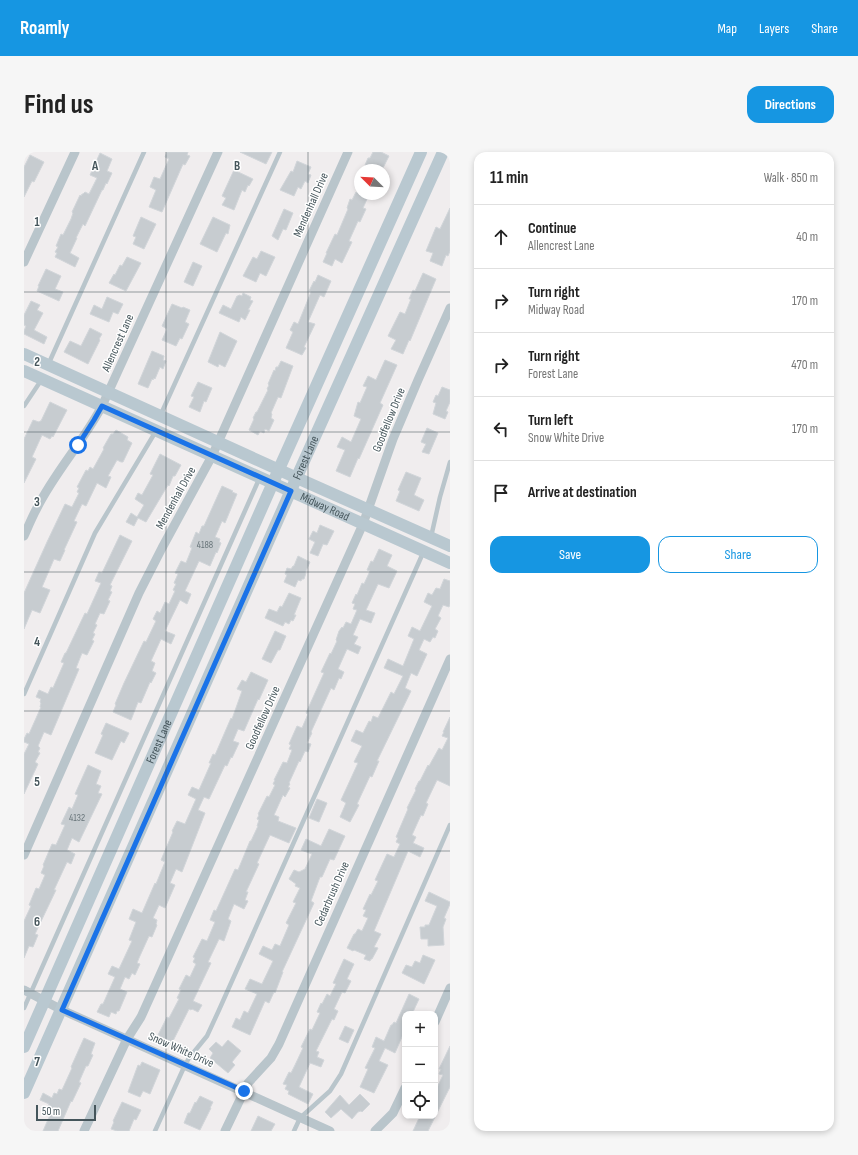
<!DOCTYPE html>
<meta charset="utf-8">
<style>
:root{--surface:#fff;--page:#f6f6f6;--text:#222;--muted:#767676;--line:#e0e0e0;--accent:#1696e2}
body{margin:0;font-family:"Sofia Sans Condensed",sans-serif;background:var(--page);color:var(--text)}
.controls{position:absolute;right:12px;bottom:12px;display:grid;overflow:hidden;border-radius:8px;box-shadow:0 2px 6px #0003}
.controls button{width:36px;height:36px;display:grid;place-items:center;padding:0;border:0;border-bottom:1px solid var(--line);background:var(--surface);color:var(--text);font:20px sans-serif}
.compass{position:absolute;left:330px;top:12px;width:36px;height:36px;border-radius:50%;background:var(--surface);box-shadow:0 2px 6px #0003;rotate:294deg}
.scale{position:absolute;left:12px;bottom:10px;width:60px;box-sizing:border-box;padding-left:4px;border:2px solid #45555b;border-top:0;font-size:11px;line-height:14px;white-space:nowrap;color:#45555b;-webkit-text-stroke:3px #fff;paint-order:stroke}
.stop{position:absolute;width:12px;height:12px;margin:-9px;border:3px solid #1a73e8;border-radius:50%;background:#fff}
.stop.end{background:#1a73e8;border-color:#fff;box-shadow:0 1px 4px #0008}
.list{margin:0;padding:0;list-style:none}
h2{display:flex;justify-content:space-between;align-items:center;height:52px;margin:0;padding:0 16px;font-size:17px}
h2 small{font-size:13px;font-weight:400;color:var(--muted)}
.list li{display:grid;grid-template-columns:26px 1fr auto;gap:12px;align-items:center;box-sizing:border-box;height:64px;padding:0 16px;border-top:1px solid var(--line)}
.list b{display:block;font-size:15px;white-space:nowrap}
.list p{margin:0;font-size:13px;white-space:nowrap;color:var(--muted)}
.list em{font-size:13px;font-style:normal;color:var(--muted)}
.actions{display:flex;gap:8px;padding:12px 16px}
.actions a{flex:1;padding:9px 0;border:1px solid var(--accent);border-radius:12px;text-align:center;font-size:14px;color:var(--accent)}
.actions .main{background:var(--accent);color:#fff}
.icon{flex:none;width:22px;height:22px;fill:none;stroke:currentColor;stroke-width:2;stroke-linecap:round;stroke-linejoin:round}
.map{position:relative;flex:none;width:426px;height:979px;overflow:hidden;border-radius:12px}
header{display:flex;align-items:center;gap:24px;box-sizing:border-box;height:56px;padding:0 20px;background:var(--accent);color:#fff}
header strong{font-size:19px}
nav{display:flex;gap:22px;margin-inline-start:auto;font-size:14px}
.intro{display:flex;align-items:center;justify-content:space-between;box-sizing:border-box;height:96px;padding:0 24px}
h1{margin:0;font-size:28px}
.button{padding:10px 18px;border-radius:12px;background:var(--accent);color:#fff;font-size:14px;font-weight:700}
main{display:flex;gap:24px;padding:0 24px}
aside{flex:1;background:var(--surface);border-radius:12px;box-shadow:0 2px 6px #0003}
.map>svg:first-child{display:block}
.building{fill:#c7ccd0;stroke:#d1d5d9}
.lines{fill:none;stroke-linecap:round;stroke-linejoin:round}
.service{stroke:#b9c5cb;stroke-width:4.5}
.minor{stroke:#b9c5cb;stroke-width:9}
.secondary{stroke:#b9c8d0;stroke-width:12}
.route{stroke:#1a73e8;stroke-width:5}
.grid{fill:none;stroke:#45555b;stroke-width:1;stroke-opacity:0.55}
.labels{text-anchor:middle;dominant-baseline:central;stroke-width:3;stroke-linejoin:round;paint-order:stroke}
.number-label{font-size:10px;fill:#667378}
.street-label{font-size:12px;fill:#45555b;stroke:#fff}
.grid-label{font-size:13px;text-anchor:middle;font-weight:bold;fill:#45555b;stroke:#fff;stroke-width:3;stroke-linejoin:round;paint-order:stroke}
</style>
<header>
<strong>Roamly</strong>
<nav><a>Map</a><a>Layers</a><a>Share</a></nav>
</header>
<div class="intro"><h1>Find us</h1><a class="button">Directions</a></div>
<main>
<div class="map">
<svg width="426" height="979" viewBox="0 0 426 979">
<rect width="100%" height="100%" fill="#f0edee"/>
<!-- building -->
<path class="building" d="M143,0H164L163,3L166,4L161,13L159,12L138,60L125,55L132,38L126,35L130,25L136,27L145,7L141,5Z
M216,0H248L242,12Z
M349,0H357L365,4L358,18H340L342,14L341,13L344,6H346Z
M76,1L88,7L83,19L88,21L83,32L82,31L79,38H78L61,74L59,72L52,86H53L46,101L55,106L51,115L31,105L33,101L31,100L34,95L32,94L37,82L39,83L47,67L49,61L48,60L56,43L57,44L58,42H59L61,40L65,42L73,26L66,23Z
M6,3L20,10L10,30L8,29L0,45V15Z
M273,9L287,15L284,22L287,23L284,31L281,29L277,37L274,35L270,44L256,38L267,19L269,20Z
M210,18L229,27L225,34L224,33L221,40L218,38L210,58L198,53L202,46L198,44Z
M332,40L344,45L339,56L342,57L336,70L334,69L325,89L328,90L318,111L311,107L308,114L299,110L303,101H302L311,82L313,83L324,57L323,56L326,47L328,48Z
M426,56V99L424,104L422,103L418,114L406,109L409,101L402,99L412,75L416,77Z
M260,57L269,61L262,78L259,77L254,88L248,84Z
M117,65L132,72L120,97L109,92L112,85L109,84Z
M189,65L206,73L204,82L202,81L193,100L176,92Z
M237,99L251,105L242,124L236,121L232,130L219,124L229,105L233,107Z
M103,105L117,111L102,139L85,131L90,122L91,123L96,113L98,114Z
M169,110L178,114L169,134L160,130Z
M22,117L37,124L31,137L39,140L35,149L13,139L15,134H14Z
M399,121L412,127L386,189L385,188L379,202L367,197L372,188L364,184L376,160L381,162L387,147H385L389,138L391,139Z
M294,123L307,129L300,145L296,143L284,170L291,172L280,195L282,196L278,203L262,196L269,180L266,178L270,170L274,172L287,140L285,139L290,129L291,130Z
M219,141L227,145L226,148L229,149L224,158H226L221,168L217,165L215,170L195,161L199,153L207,157L213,144H214L215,143L218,144Z
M83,145L99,152L94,162L89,160L85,170L66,162L70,153L78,157Z
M7,149L16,153L13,158L19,161L10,178L23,185L20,192L0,182V179L2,174L0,173V163Z
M148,152L158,156L159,155L166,158L161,170L165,172L158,187L156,186L152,194L138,188L143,177L138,174Z
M66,176L78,182L75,187L76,188L64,212L40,200L46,189L57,194Z
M196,180L213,189L201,215L195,212L194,215L184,210Z
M128,199L140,204L139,208L142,209L139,217L136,215L131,227L130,226L129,228L128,227L124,236L114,232Z
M361,208L373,213L356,251L359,253L335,307L334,306L326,325L312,319L321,298L313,295L318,285L327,290L337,267L330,264L334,250L336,251L343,235L339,234L344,224L352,228Z
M257,209L269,214L257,246L254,245L247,261L248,262L247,266L250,268L245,279L241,277L240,281L236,279L234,283L225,278L230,267L229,266L232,260H233L244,238L243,237L245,233L244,232L250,218L251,219L252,215H254Z
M174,230L188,236L182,250L180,249L176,260L165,255L170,245L167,244Z
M418,235L426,238V250L422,259L424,260L421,267L409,262L412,251L409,250L412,243L414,244Z
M26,250L43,258L29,285L28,284L26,287L18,283L8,305L12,307L0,331V287L9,268L15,270L16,269H17Z
M403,276L414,281L405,302L398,300L402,292L397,290Z
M92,278L104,285L103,288L108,291L99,310H97L93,308L84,324L87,325L82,336L73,331L62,354L58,352L50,369L53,370L40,398H41L36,409L30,407L18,435L26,438L16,461L8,458L0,477V441L23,390L41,352L48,355L55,341L53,340L55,336L53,335L62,318L64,319L66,315L69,317L80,297L79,296L87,282H89Z
M136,302L157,313L151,324H149L145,334L144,333L122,370L114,366L110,374L102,370L107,361L113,365L120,353L111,347L114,341L118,343L129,323L126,322Z
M382,320L397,326L390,343L400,348L395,359L372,349L376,339L374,338Z
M198,334L209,339L208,340L213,342L201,371L198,369L191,385L196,387L195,390L197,391L193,401L192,400L186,414L175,409L161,439L167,442L163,452L156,448L141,479L151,483L147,492L137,487L127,509L131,511L128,519L132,521L127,531L126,530L117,551L114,550L107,568L89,560L92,553L91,552L100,531L120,489L122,490L132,469L129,467L133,459L136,461L141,450L145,452L151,439L149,438L152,432L150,431L154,422L151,421L157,409L162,411L168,396L166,395L172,380L175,382L178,374H180Z
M296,373L310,379L303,393L299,392L294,404L286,401L291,390L285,387L289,379L293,381Z
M96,383L108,389L86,433L88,434L86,439L88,440L84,448L86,449L80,462L76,461L71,472L73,473L69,481L71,482L68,488L70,489L63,503L58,501L52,516L55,517L27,583L20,580L14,594L16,596L14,600L16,601L11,610L14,612L0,642V602L5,592L0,590V587L3,581L5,582L17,555H16L17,551L16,550L17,547L12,545L15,538L24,542L27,535L29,536L40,511L37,510L41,501H42L61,461L63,462L77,431L71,429L75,420L78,421Z
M355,397L368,403L363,414L373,419L365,436L354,432L342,458L351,461L347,471L336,467L329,483L334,485L330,492L337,495L334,502L323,497L314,517L320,520L317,527L315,526L310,538L307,536L287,580L288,581L283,591L287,592L284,600L281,599L276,610L275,609L265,631L266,632L264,635L266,636L261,645L259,643L250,663L255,665L254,669L272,676L265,691L246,683L233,711L235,712L222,740H224L221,748L224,749L220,757L210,752L204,767L207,769L200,789L195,787L184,810L187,811L169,849L178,853L174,860L168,857L167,858L165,857L147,893L137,888L139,886L134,883L143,865L145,866L155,847L153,846L157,838L155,837L162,823L166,825L172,812L169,810L171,806L169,805L178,787L183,789L191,770L186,768L190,758L192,759L211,717L214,718L226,689H227L234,674H233L235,668L233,667L235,663L234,662L243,644L245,645L251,633L249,632L251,628H250L259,610L263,611L268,598L265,597L267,593L265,592L273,574L278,576L284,562L282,561L300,521L297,520L306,501L307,502L313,489L312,488L315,479L318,475L319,476L322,470L327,472L333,458L329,457L331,452L328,451L332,442L333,443L338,431L340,432L346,419L343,418L347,409L349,410Z
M274,404L286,410L281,421H282L280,427H278L277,429L274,428L271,435L260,430L263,423L261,422L263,416L267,417L269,414H270Z
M420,427L426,429V452L425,455L419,453L414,464L417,466L411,477L414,479L411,486L409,485L406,490L400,487L395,498L403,502L393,524L387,521L381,536L387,539L353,609H355L348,625L346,624L333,652L335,653L326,670L316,665L322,651L317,648L334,611L330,610L338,594L327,589L332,578L339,581L345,569L347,570L349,564L354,566L367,540L370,542L379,524L360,516L364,507L379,514L390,487L384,484L388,475L396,479L408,454L400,450L404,441L408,443L412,436L416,437Z
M265,441L277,446L270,463H272L269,469L267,468L265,472L261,470L259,474L241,466L245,457L253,460L256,454L258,455Z
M251,479L262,484L256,498H254L247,511L238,507Z
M227,520L244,528L235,548L234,547L220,579L214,577L209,589L215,591L208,606L207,605L203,614L201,613L185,647L180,645L174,658L181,661L158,720L152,717L146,731L151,733L141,756L135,753L129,766L133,768L132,772L133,773L128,785L125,784L115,806L113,811L116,812L111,823L108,821L105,827L101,825L96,837L103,840L95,859H93L92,862L87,860L85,865L73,860L77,852H79L91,825L84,822L88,814L95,817L108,789L105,788L112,770L105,767L109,757L118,761L131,731L132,732L141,710L137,708L149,680L148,679L153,669L161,672L172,647L164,643L168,635L175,638L187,611H185L189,602L191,603L207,566L208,567L218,539L213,537L218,528L222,530Z
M426,565V634L413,628L402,651L404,652L399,664L397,663L388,683L392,685L389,691L400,696L396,705L384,699L350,779L357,782L350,795L354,796L348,807H347L346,809L340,807L342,803L330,798L329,799L323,796L330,782H331L334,777L338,779L344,766L339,764L342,758L339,757L346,742L347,743L354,729L351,728L363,702L370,705L376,692L372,690L374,686L372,685L384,657L383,656L392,638L391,637L395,629H396L404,613L405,614L415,596L418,598L424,586L418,584L420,580H419Z
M82,571L105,581L100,591L97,589L88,608L71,601L79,583L77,582Z
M64,613L77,619L72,632L77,634L74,641L78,642L55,690L48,686L43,698L51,702L47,712L43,710L30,738H32L11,782L14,783L9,795L5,794L0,806V769L7,754L5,753L12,736L15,737L21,723L17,721L20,714L19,713L28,692L32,693L41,673L37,672L45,655L48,657L54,643L51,642Z
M293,647L303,651L295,670L285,666Z
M305,677L321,684L310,708L306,707L298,725H296L287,749L290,751L258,820H259L251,841L250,840L245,851L241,849L226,883L208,875L212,866L216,868L220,859L224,861L233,842L221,837L226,827L238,832L249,809L235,802L239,794L248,798L251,792L256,794L265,773L262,771L272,751L269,750L276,736L271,734L272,732L265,727L270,718L275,720L281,717L288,702L277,698L282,687L297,694Z
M405,740L426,750V752L420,766L422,767L419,775L420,793L404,794V787H397L396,775H401V773H405L413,754L401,749Z
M399,803L411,808L400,832L378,821L382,813L388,815L391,809L396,811Z
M320,807L330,812L323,827L327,829L321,841L318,840L310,857L314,859L310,868L308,867L292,899L295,900L293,905L300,908L297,915L286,911L275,935L289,942L284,952L264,942L265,939L261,937L263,933L259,932L265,920L267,921L271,913L279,896L277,895L286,877L288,878L296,861L293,860L297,851L298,852L303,842L306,844L312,832L309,831Z
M385,842L395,847L388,862H381V878L371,901L361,896L355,909L364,913L350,941L336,935L344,917L341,916L351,896L348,895L352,885L360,889L367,873H368L370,870L372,871Z
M321,874L330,878L324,891L315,887Z
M60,886L71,891L67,902L69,903L64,914H62L55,930L57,931L48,950L47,949L34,979H19L29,956L24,954L25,952L16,948L19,941L28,946L30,941L33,942L35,937L38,938L48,916L47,915Z
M204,888L217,899L208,910L211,913L204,921L186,906L189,901L185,897L192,890L198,895Z
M426,894V935L404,979H389L396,964H411V940L419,923L415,922L417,917H415Z
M118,910L136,918L126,942L119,939L116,945L104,940L114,913L116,914Z
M336,942L346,952L338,960L337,959L334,960L328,967L317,957L307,966L301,960L316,943L325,953Z
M176,944L189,950L186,956H187L176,978L160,971L164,961H166L171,950L172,951Z
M98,950L117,958L112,968L110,967L105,979H93L87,977L90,970L89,969Z
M234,964L251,972L247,979H227Z"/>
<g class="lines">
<!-- service -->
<path class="service" d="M24,213L120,0
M0,254L18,227
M137,262L256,0
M407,385L416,345L426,310
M0,542L71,381L132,279
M0,856L236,325
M131,979L161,913L165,906L183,884L195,858L399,401
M270,979L276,966L306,939L317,922L426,673"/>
<!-- minor -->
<path class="minor" d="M0,110L51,0
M0,384C4,375 8,365 13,356C31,320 59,290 78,254L194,0
M0,703L115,441L138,396L188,304L324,0
M0,838L38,858L306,979
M411,870L426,836
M60,979L103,887L117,865L339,372L369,287L394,228L426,156
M201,979L224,931L247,906L255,892L426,507
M351,979L369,961L381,936"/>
<!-- secondary -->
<g class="secondary">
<path d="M0,202L273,326L426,394"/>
<path id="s1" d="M0,219L426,411"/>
<path id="s2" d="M0,895L255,317L397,0"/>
<path id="s3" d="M0,941L276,318L419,0"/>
</g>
</g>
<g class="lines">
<!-- route -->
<path class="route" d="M54,293L70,268L78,254L267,339L38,858L220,939"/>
</g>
<!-- grid -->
<path class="grid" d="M142,0V979M284,0V979M0,140H426M0,280H426M0,420H426M0,559H426M0,699H426M0,839H426"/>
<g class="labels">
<!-- number labels -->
<g class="number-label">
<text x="181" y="393">4188</text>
<text x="53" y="666">4132</text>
</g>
<!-- street labels -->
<g class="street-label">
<text transform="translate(287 53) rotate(-66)">Mendenhall Drive</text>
<text transform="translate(94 191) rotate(-66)">Allencrest Lane</text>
<text transform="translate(365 268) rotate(-68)">Goodfellow Drive</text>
<text stroke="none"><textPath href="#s3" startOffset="695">Forest Lane</textPath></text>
<text transform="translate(152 346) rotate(-61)">Mendenhall Drive</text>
<text stroke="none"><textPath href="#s1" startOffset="330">Midway Road</textPath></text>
<text transform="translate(239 566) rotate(-66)">Goodfellow Drive</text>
<text stroke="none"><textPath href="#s2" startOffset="334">Forest Lane</textPath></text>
<text transform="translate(308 742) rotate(-66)">Cedarbrush Drive</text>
<text transform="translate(157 898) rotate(24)">Snow White Drive</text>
</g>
</g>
<g class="grid-label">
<text x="71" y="18">A</text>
<text x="213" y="18">B</text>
<text x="13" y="74">1</text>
<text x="13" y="214">2</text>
<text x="13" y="354">3</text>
<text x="13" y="494">4</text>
<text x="13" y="634">5</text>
<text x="13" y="774">6</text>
<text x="13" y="914">7</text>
</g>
</svg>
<div class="controls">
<button>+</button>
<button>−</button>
<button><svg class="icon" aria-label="locate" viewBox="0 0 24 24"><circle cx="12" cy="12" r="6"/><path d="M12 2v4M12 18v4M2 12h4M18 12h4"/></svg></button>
</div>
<svg class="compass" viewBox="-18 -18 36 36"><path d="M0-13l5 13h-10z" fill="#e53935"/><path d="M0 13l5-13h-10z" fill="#767676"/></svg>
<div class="scale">50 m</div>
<div class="stop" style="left:54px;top:293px"></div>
<div class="stop end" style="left:220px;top:939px"></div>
</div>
<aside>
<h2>11 min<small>Walk · 850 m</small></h2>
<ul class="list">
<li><svg class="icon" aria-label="ahead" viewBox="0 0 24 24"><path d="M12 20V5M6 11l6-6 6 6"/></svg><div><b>Continue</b><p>Allencrest Lane</p></div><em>40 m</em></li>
<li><svg class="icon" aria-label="right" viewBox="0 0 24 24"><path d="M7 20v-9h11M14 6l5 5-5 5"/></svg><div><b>Turn right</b><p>Midway Road</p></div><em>170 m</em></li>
<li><svg class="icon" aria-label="right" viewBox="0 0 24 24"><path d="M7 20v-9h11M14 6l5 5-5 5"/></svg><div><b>Turn right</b><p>Forest Lane</p></div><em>470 m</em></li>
<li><svg class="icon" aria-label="left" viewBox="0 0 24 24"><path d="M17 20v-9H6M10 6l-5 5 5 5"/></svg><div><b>Turn left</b><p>Snow White Drive</p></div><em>170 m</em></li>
<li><svg class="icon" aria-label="arrive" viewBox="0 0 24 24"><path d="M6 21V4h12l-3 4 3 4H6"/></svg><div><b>Arrive at destination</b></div></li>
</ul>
<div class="actions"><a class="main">Save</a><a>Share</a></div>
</aside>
</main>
